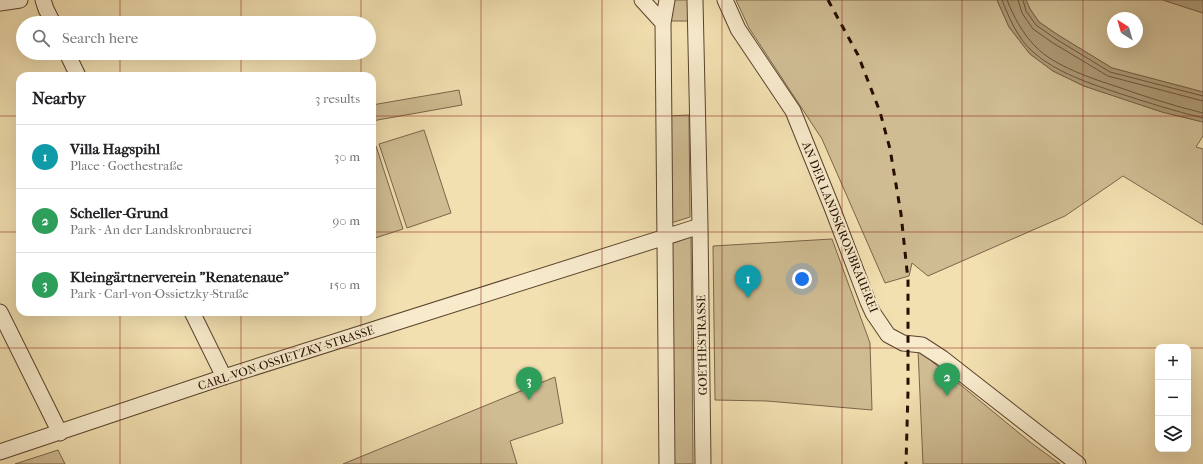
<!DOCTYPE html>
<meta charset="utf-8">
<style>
:root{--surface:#fff;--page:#f6f6f6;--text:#202124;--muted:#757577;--line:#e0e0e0;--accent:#8f2418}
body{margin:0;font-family:"IM FELL French Canon",serif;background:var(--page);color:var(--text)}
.controls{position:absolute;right:12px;bottom:12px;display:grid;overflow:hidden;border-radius:8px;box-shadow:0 4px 16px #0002}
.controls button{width:36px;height:36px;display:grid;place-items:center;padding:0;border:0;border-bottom:1px solid var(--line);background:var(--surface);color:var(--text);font:20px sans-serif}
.compass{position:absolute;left:1107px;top:12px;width:36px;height:36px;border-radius:50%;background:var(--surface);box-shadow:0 4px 16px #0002;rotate:323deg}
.you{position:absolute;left:802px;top:279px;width:14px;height:14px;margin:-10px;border:3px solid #fff;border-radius:50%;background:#1a73e8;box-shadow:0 0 0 6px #1a73e833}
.badge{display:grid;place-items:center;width:26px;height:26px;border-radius:50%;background:var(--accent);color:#fff;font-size:13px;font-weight:700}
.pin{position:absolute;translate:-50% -33px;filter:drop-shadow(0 1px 2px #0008)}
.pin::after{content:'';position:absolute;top:21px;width:14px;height:12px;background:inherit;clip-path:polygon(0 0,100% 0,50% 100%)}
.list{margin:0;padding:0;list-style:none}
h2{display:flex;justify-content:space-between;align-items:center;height:52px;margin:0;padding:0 16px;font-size:17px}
h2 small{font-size:13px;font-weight:400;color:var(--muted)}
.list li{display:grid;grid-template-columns:26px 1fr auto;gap:12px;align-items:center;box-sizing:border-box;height:64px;padding:0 16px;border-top:1px solid var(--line)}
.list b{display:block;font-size:15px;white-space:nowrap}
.list p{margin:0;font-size:13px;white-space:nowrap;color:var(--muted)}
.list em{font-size:13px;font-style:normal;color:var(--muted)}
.icon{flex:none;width:22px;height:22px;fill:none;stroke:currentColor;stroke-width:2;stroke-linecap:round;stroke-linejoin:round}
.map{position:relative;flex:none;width:1203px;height:464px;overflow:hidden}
.search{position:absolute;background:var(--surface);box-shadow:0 4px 16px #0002;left:16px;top:16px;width:360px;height:44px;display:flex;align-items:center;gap:10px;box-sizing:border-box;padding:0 14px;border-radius:22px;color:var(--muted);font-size:15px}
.panel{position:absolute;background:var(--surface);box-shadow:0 4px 16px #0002;left:16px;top:72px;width:360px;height:244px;border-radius:12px}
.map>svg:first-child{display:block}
.green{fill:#cfbc93;stroke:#7b654a;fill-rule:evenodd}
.water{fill:#ad9975;stroke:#776147}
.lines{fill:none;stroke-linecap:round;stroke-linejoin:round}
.shore{stroke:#6a543b;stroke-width:1}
.minor-casing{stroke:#5a422d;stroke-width:17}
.minor{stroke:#f7ebcc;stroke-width:15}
.rail{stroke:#270e01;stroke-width:3;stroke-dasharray:7 7;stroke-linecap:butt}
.grid{fill:none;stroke:#8f2418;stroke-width:1;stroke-opacity:0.55}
.labels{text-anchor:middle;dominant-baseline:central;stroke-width:4;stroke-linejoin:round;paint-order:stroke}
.street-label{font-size:12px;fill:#270e01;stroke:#f7ebcc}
</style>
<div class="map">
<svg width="1203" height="464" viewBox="0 0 1203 464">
<rect width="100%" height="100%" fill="#f2e0b1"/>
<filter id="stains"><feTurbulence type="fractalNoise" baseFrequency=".005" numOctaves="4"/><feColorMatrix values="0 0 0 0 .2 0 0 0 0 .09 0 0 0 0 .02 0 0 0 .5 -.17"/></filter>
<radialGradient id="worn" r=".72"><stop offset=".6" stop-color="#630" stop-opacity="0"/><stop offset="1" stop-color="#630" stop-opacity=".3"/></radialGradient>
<!-- green -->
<path class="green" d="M672,0H688V21H668Z
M736,0H997L1009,27L1030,54L1053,71L1084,86L1162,112L1203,122V136L1196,147L1203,149V225L1123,176L1065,216L928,276L912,263L909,276L885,283L822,139L749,28Z
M1026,0H1163L1203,13V92L1112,68L1058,35L1039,22L1030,9ZM1113,18H1137V42H1113Z
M459,90L462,105L372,121V105Z
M689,115L690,217L671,223L669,116Z
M424,130L451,213L407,228L379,144Z
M376,146L403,229L372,239V147Z
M691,237L693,464H672L671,244Z
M832,239L870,343L872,410L767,401L715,400L713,246Z
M918,350L1030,442L1060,464H923Z
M555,377L563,423L510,441L517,464H343Z
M58,450L65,464H15Z"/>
<!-- water -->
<path class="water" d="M997,0H1026L1030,9L1039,22L1058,35L1112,68L1203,92V122L1162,112L1084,86L1053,71L1030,54L1009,27Z
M1163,0H1203V13Z"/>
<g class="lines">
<!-- shore -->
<path class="shore" d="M1002,0C1009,18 1018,39 1033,52C1057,73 1089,83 1118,93C1146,102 1174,111 1203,118
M1007,0C1014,17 1022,33 1036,47C1054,66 1093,79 1118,87C1146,97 1174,106 1203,113
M1018,0L1022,13L1033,29L1053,43L1108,76L1203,101
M1023,0L1026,11L1036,25L1056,39L1110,72L1203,96"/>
<!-- minor casing -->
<g class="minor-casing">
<path id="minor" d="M43,0L46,9L53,23
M642,0L663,23
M667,0L663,23L667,464
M695,0L700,226L703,464
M725,0L738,29L793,111L831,205L868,302L873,313L888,335L903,343L922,345L942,358L1078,464
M0,3L20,0
M67,53L78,76
M0,312L60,433
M192,312L224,377
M0,452L224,377L700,226"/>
</g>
<!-- minor -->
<use href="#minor" class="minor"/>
<!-- rail -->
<path class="rail" d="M828,0L858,55L880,112L890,149L901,214L908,280V391L906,464"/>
</g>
<!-- grid -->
<path class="grid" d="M120,0V23M241,0V23M361,0V23M481,0V464M602,0V464M722,0V464M842,0V464M962,0V464M1083,0V464M120,53V76M241,53V76M361,53V76M0,116H20M372,116H1203M0,232H20M372,232H1203M120,312V464M241,312V464M361,312V464M0,348H1158M1188,348H1203"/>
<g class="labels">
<!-- street labels -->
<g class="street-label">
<text transform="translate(840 227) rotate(68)">AN DER LANDSKRONBRAUEREI</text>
<text transform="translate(702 345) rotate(-91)">GOETHESTRASSE</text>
<text transform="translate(286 358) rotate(-18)">CARL-VON-OSSIETZKY-STRASSE</text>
</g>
</g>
<rect width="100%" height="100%" filter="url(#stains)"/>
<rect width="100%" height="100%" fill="url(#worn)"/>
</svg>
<div class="controls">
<button>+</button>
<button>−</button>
<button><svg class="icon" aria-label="layers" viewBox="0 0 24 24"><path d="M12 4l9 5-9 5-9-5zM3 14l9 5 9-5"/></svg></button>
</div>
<svg class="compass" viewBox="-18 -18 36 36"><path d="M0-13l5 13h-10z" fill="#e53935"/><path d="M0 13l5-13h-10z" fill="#757577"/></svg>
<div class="you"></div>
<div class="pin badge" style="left:748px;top:298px;background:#0f9aa8">1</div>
<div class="pin badge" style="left:947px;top:396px;background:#2e9e5b">2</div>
<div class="pin badge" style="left:529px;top:400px;background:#2e9e5b">3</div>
<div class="search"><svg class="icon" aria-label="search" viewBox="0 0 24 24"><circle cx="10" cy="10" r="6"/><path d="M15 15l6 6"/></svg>Search here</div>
<section class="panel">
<h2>Nearby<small>3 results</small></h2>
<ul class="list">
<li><span class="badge" style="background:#0f9aa8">1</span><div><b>Villa Hagspihl</b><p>Place · Goethestraße</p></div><em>30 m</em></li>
<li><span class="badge" style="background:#2e9e5b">2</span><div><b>Scheller-Grund</b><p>Park · An der Landskronbrauerei</p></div><em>90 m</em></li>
<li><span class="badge" style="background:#2e9e5b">3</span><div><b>Kleingärtnerverein &quot;Renatenaue&quot;</b><p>Park · Carl-von-Ossietzky-Straße</p></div><em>150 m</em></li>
</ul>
</section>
</div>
